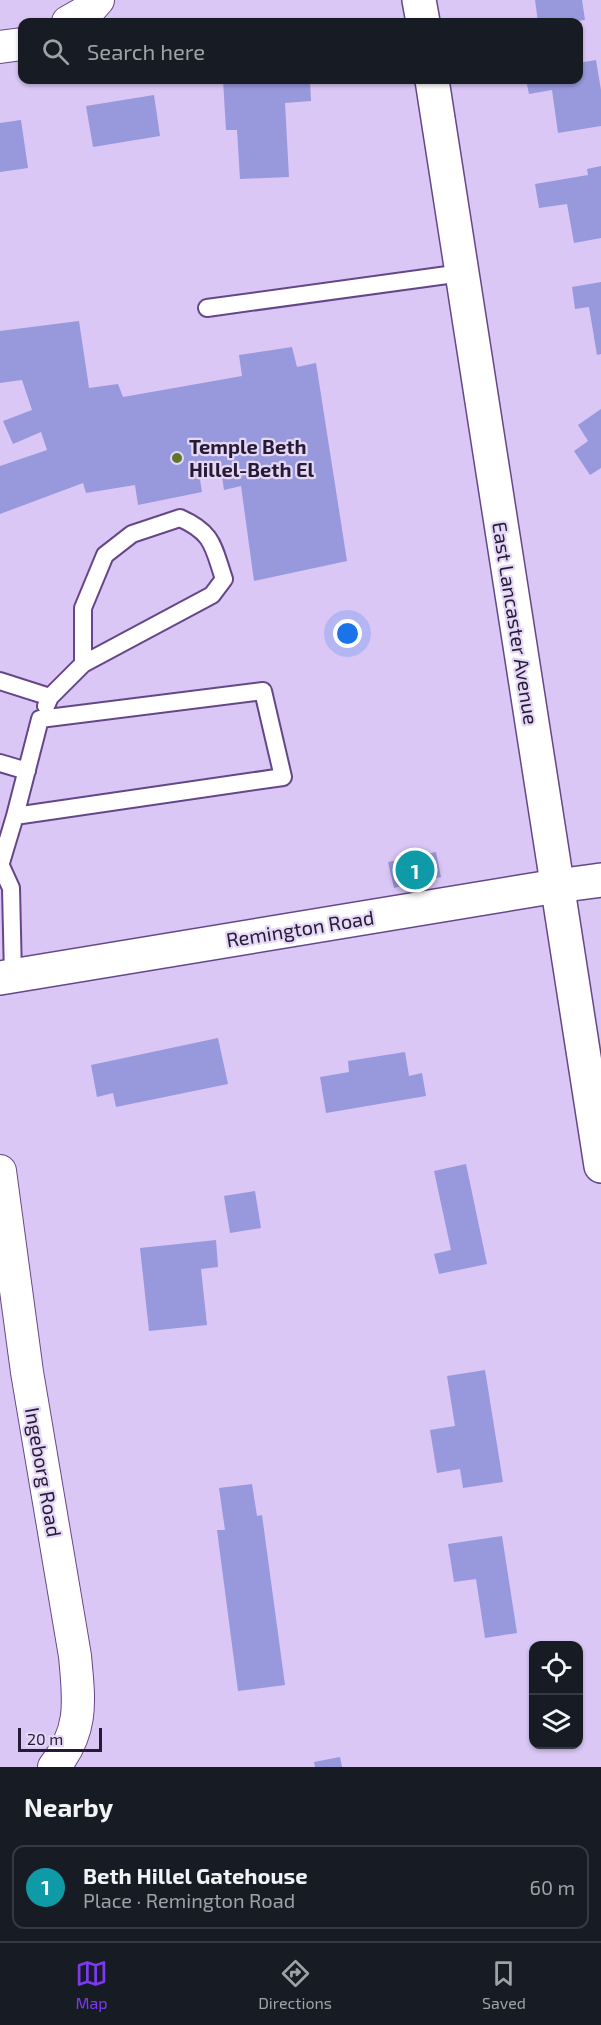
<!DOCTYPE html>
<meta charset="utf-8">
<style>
:root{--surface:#171b24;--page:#242831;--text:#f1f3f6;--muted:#9ea1a6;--line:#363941;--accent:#7c3aed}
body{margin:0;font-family:"Exo 2",sans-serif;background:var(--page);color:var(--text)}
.controls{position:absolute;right:18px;bottom:18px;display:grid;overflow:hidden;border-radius:12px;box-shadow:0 2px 4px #0004}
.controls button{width:54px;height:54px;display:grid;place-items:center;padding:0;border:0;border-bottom:2px solid var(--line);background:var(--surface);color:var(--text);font:30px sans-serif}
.scale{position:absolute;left:18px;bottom:15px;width:84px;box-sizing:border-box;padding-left:6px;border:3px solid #261a36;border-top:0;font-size:16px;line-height:21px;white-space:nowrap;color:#261a36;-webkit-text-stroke:4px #e4d8f6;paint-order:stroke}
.you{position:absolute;left:348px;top:634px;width:21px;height:21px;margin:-15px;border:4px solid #fff;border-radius:50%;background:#1a73e8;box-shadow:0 0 0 9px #1a73e833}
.badge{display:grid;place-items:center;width:39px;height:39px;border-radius:50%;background:var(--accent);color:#fff;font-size:20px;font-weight:700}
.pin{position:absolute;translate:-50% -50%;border:3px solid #fff;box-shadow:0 2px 6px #0006}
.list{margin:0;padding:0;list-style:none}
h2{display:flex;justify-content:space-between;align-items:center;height:78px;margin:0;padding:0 24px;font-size:26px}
h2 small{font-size:20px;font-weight:400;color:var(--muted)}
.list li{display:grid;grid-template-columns:39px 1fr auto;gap:18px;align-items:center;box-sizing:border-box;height:84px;margin:0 12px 12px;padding:0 12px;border:2px solid var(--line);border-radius:12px}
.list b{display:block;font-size:22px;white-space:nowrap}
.list p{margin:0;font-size:20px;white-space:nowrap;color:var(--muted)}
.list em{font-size:20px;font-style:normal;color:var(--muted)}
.icon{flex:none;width:33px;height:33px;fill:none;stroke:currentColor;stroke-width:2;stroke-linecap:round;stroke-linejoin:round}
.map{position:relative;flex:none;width:601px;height:1767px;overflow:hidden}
.search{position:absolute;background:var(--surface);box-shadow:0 2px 4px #0004;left:18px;right:18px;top:18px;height:66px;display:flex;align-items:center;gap:15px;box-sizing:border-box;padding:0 21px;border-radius:12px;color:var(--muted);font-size:22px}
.sheet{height:174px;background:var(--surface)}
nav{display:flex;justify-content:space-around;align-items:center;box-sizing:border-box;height:84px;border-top:2px solid var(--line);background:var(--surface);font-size:16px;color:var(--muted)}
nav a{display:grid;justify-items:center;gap:3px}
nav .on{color:var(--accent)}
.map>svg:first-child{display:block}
.building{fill:#9898dd}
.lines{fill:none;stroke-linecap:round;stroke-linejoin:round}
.service-casing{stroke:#654789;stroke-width:20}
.minor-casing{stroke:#654789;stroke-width:34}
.tertiary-casing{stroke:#654789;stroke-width:36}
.secondary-casing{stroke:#654789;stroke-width:36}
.trunk-casing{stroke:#654789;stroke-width:36}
.service{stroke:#fff;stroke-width:16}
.minor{stroke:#fff;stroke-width:32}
.tertiary{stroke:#fff;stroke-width:33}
.secondary{stroke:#fff;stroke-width:33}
.trunk{stroke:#fff;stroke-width:33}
.poi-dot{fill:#5f7627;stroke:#e4d8f6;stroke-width:2}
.labels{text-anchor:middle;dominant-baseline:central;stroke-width:4.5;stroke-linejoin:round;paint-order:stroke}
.poi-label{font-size:20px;font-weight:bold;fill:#261a36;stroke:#e4d8f6;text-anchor:start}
.street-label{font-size:20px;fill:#261a36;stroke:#e4d8f6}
</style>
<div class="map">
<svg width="601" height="1767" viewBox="0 0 601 1767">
<rect width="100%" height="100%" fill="#dac7f5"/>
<!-- building -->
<path class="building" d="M535,0H582L585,20L568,22H538Z
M596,60L601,90V126L558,133L552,90L529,94L526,80H578V63Z
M223,80H255V83L310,80L311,101L285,103L289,177L240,179L237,130H226Z
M154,95L160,136L93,147L86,106Z
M21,120L28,168L0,172V123Z
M601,166V238L574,243L567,204L539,208L535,184L588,175L587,169Z
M601,282V354L597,355L589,307L575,309L572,287Z
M79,321L89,388L118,384L123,397L242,376L239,355L292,347L297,367L316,363L347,561L254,581L241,486L224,490L221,470L199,473L202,492L138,505L135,485L86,493L83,483L0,514V466L47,450L41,432L13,444L3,421L32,410L22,380L0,383V331Z
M601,409V468L590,475L574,451L588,441L578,425Z
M436,852L441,877L394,888L388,862Z
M218,1038L228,1084L116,1107L113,1093L97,1097L91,1065Z
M405,1052L409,1076L422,1073L426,1096L326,1113L320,1077L349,1072L348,1061Z
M466,1164L487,1264L439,1274L434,1254L451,1250L434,1171Z
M255,1191L261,1228L230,1233L224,1196Z
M216,1240L218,1267L201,1269L207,1325L149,1331L140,1248Z
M485,1370L503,1482L463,1488L460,1469L437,1473L430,1430L455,1426L447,1376Z
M252,1484L257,1516L262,1515L285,1685L238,1691L217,1530H225L219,1488Z
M502,1536L517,1633L485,1638L476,1579L454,1582L448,1544Z
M340,1757L342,1767H315L314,1762Z"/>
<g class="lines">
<!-- service casing -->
<g class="service-casing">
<path id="service" d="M207,308L462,273
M0,681L50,697L46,706
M50,697L83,664L212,595L224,579C213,547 214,533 180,518L132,534L105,555L83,608V664
M0,763L27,771
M0,866L15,816L283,777L263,691L40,719L15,816
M1,866L11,888L13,976"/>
</g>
<!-- minor casing -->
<g class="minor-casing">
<path id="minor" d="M68,22L89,10L98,0
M0,47L22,44
M0,1171L27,1372L75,1656C79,1700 84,1730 54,1767"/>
</g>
<!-- tertiary casing -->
<g class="tertiary-casing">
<path id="tertiary" d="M557,886L601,880"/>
</g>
<!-- secondary casing -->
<g class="secondary-casing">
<path id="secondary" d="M0,978L557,886"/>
</g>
<!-- trunk casing -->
<g class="trunk-casing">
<path id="trunk" d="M419,0L423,22
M432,80L601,1166"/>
</g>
<!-- service -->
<use href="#service" class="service"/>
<!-- minor -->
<use href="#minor" class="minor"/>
<!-- tertiary -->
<use href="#tertiary" class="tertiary"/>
<!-- secondary -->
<use href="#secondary" class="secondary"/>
<!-- trunk -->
<use href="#trunk" class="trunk"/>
</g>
<!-- markers -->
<circle class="poi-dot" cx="177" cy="458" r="6"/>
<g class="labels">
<!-- poi labels -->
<g class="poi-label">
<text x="189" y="446">Temple Beth<tspan x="189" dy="23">Hillel-Beth El</tspan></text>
</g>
<!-- street labels -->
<g class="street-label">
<text transform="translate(516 623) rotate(81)">East Lancaster Avenue</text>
<text transform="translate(300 928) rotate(-9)">Remington Road</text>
<text transform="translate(44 1472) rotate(80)">Ingeborg Road</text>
</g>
</g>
</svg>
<div class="controls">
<button><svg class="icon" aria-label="locate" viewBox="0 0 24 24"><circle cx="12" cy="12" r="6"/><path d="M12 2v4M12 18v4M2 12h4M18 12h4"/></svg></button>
<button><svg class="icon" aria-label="layers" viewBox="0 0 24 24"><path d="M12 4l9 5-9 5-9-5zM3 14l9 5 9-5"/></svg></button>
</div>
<div class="scale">20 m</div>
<div class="you"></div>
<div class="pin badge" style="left:415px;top:870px;background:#0f9aa8">1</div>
<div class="search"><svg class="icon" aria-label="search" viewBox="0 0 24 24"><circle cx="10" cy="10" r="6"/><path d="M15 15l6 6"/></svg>Search here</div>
</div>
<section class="sheet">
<h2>Nearby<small></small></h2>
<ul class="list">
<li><span class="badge" style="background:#0f9aa8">1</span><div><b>Beth Hillel Gatehouse</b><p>Place · Remington Road</p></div><em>60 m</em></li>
</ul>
</section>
<nav>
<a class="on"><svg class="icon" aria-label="map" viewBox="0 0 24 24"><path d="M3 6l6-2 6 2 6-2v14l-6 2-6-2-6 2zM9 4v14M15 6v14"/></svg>Map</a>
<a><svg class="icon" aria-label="directions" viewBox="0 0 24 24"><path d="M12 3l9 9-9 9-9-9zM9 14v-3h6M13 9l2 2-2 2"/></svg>Directions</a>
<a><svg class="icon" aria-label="saved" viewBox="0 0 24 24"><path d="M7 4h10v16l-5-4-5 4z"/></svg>Saved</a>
</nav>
